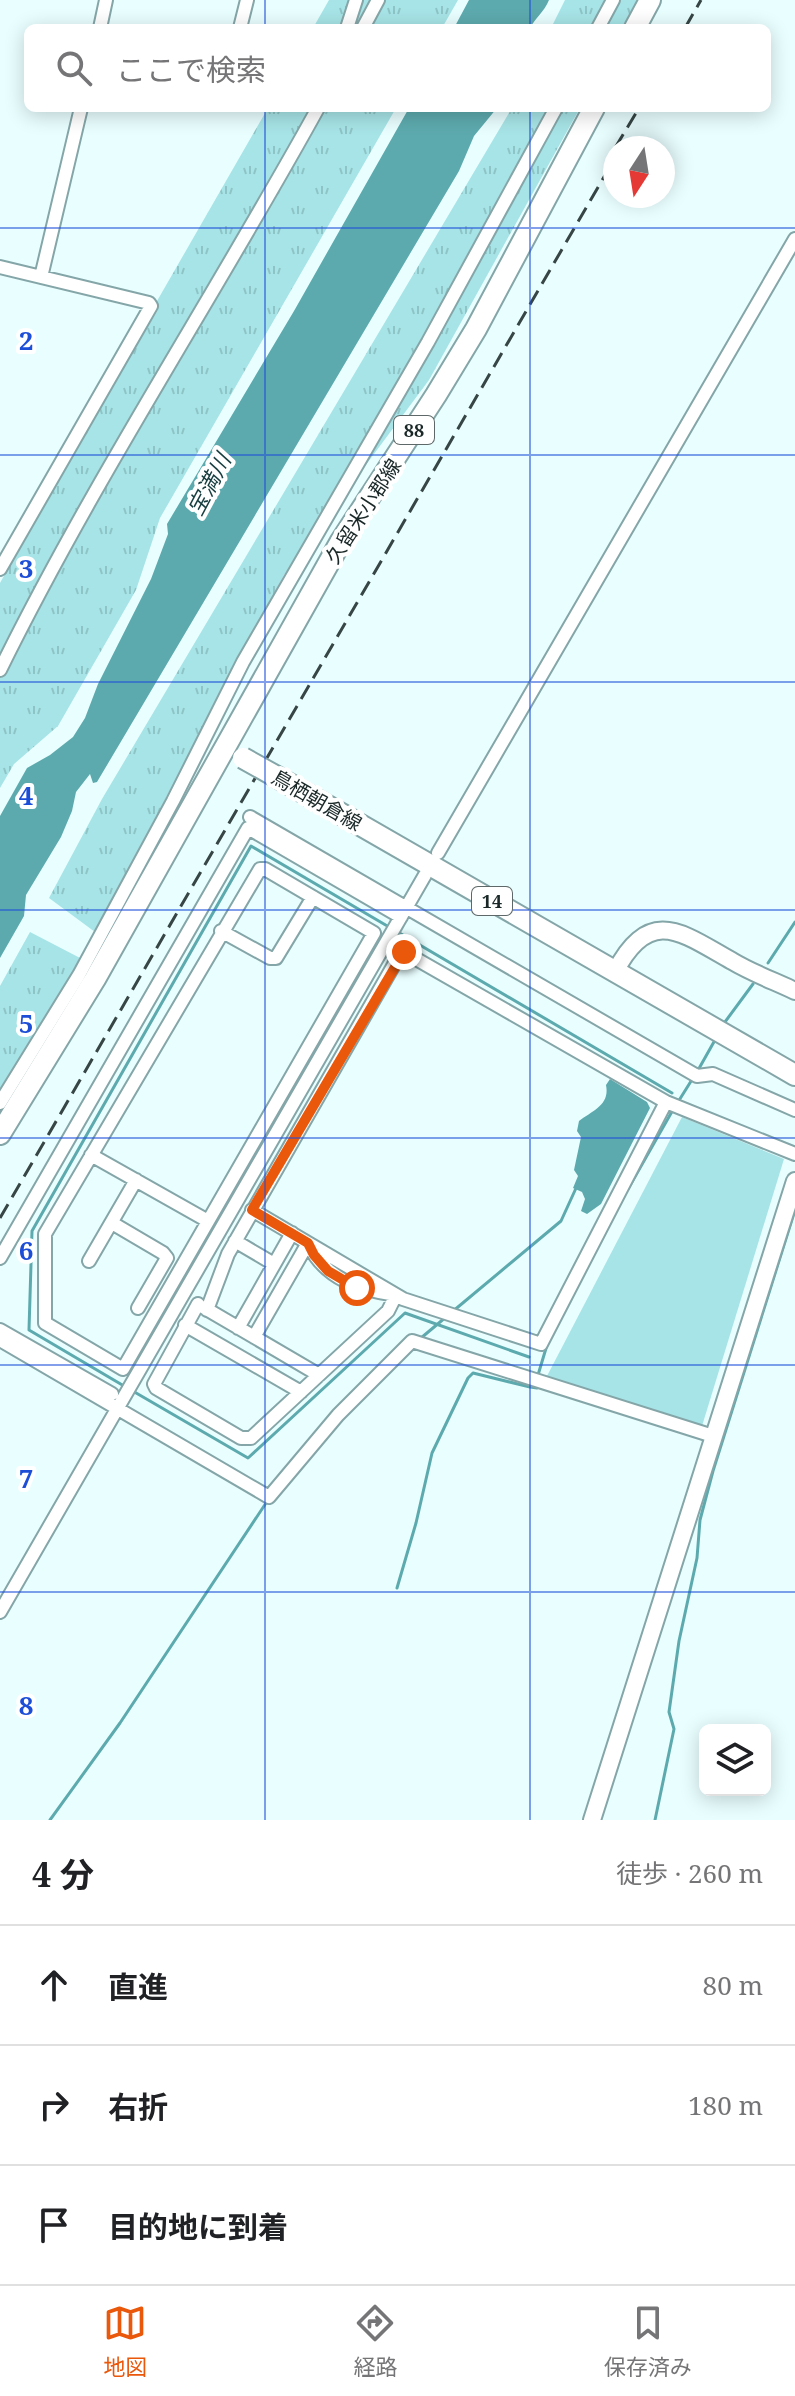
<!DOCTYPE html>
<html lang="ja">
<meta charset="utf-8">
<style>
:root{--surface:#fff;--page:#f6f6f6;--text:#202124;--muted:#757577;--line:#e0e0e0;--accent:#ea580c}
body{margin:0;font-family:"Noto Serif","Noto Sans JP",serif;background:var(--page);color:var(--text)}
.controls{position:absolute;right:24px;bottom:24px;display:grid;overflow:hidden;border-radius:12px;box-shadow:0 4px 20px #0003}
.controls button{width:72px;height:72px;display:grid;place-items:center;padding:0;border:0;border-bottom:2px solid var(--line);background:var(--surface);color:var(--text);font:40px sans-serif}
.compass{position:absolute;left:603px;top:136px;width:72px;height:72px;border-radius:50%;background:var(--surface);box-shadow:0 4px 20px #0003;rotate:192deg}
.stop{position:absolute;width:24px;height:24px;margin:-18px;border:6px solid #ea580c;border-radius:50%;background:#fff}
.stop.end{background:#ea580c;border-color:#fff;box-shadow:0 2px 8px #0008}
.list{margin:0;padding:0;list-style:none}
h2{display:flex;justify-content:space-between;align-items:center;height:104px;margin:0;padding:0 32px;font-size:34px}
h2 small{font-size:26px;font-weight:400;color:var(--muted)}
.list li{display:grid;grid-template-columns:52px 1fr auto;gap:24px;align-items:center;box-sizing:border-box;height:120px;padding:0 32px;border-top:2px solid var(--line)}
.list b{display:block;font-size:30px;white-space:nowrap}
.list em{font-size:26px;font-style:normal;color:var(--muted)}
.icon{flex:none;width:44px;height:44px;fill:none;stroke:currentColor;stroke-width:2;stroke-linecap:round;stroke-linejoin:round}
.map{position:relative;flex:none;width:795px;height:1820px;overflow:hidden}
.search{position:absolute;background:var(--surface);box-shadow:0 4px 20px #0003;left:24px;right:24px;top:24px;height:88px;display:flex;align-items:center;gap:20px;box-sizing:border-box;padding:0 28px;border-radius:12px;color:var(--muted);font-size:30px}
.sheet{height:464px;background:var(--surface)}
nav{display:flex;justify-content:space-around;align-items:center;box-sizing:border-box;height:112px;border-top:2px solid var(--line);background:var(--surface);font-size:22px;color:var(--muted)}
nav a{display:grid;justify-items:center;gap:4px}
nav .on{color:var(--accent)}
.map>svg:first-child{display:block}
.grass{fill:url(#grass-tufts)}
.park{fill:#a7e4e7}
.water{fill:#5daaae}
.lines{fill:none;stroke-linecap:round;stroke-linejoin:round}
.stream{stroke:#5daaae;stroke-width:3}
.minor-casing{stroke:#85a6a8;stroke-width:16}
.tertiary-casing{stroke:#85a6a8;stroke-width:20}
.primary-casing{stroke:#85a6a8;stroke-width:24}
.minor{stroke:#fff;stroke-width:12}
.tertiary{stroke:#fff;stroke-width:16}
.primary{stroke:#fff;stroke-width:20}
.rail{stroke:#374545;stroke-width:3;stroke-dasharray:16 8;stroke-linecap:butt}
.primary-bridge-casing{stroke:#85a6a8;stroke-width:24;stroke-linecap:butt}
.primary-bridge{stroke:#fff;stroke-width:20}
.route{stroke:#ea580c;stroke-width:10}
.grid{fill:none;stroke:#1d4ed8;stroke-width:2;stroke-opacity:0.55}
.labels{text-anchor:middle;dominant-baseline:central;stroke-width:8;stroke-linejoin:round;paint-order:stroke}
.shield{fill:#fff;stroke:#5f6868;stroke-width:2}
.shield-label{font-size:18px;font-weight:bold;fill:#1b2828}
.street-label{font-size:20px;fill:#1b2828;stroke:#fff}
.water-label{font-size:22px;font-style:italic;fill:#183d3f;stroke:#fff}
.grid-label{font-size:26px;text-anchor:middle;font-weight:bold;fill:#1d4ed8;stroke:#fff;stroke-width:8;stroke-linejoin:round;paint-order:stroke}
</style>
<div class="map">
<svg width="795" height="1820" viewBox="0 0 795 1820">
<defs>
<pattern id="grass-tufts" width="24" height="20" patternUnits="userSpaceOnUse" patternTransform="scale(2)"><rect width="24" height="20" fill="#a7e4e7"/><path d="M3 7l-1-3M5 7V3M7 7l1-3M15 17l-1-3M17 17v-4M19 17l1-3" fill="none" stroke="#8fc4c6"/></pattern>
</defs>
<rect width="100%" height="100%" fill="#e9feff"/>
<!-- grass -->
<path class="grass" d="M329,0H458L442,28H313Z
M565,0H637L622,28H551Z
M268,108H396L160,518L136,590L58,726L14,764L0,788V583L81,436L158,310L157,301Z
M512,108H580L429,380L284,575L95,932L49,898L102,799Z
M30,932L82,959L25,1078L0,1116V986Z"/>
<!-- park -->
<path class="park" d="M682,1117L784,1159L702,1426L547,1376Z"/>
<!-- water -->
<path class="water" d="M469,0H549C544,12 536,17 530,28H454Z
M409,108H497L474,136L459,171L97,782L93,783L90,774L76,792L72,811L61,837L26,895L24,916L0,958V816L27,768L50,755L73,737L85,718L98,684L151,579L168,534L167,524L294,311Z
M610,1079L647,1102L650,1108L601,1204L587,1214L581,1211L585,1199L582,1192L573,1188L578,1176L574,1170L581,1137L577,1131L579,1121C593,1110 610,1105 606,1085Z"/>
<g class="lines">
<!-- stream -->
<path class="stream" d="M396,931L672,1093
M768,963L795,922
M722,1026L753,984
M697,1072L715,1040
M678,1102L693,1078
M628,1189L674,1108
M452,1312L561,1221L577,1186
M421,1338L446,1317
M538,1375L547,1345
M124,1386L29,1330L32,1231L251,846L389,927
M131,1390L248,1458L405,1313L529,1357
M397,1588L416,1523L432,1453L468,1378L473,1373L530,1387L537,1388L538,1383
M50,1820L120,1723L268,1500
M655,1820L674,1729L669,1712L679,1641L697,1558L700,1520L713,1471L795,1210"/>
<!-- minor casing -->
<g class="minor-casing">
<path id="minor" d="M100,28L106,0
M240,28L247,0
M347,28L356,0
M363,28L378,0
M598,28L613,0
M0,267L149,303L151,306L0,569
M41,277L81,108
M0,670C95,477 214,297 318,108
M250,817L697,1076L713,1074L795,1110
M438,853L795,239
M260,869H265L374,933L123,1369L45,1323V1234Z
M221,931L270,958H276L313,897
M0,1103L79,975L173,801L243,662L428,342L556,108
M91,1155L208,1221
M252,1210L403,1299L541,1344L666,1102
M112,1223L163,1253L167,1258L138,1308
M235,1241L274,1264
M0,1258L248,828L401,917
M89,1261L136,1180
M198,1304L154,1384L156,1388L241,1438H251L388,1311L396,1295C360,1290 324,1279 308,1243
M203,1307L319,1375
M207,1310L228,1254L399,956L404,952L666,1102L795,1154
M185,1325L301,1392
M238,1328L292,1233
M0,1330L112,1394
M254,1337L308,1243
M0,1340L269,1497L338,1415L412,1341L713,1436
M0,1612L425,875"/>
</g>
<!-- tertiary casing -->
<g class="tertiary-casing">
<path id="tertiary" d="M615,972C650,905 682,933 732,961C752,973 774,981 795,991
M592,1820L795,1181"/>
</g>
<!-- primary casing -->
<g class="primary-casing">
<path id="primary" d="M635,28L650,0
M277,777L795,1075
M0,1134L95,979L341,541L436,395L476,329L594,108"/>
</g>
<!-- minor -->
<use href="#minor" class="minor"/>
<!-- tertiary -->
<use href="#tertiary" class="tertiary"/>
<!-- primary -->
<use href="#primary" class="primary"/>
<!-- rail -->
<path class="rail" d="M685,28L701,0
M615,148L639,108
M0,1218L615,158"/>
<!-- primary-bridge casing -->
<g class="primary-bridge-casing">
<path id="primary-bridge" d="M243,758L277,777"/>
</g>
<!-- primary-bridge -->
<use href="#primary-bridge" class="primary-bridge"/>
</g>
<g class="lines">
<!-- route -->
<path class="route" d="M357,1288L328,1271L314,1255L308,1243L252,1210L404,952"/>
</g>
<!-- grid -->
<path class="grid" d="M265,0V28M530,0V28M265,108V1820M530,108V1820M0,228H795M0,455H795M0,682H795M0,910H795M0,1138H795M0,1365H795M0,1592H795"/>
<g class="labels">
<!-- shield labels -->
<g class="shield">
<rect x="394" y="416" width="40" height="28" rx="6"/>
<rect x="472" y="887" width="40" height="28" rx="6"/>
</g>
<g class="shield-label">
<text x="414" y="430">88</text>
<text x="492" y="901">14</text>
</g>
<!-- street labels -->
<g class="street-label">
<text transform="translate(363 511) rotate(-57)">久留米小郡線</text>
<text transform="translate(317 800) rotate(30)">鳥栖朝倉線</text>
</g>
<!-- water labels -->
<g class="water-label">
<text transform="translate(208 484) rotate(-62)">宝満川</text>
</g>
</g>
<g class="grid-label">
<text x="26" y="350">2</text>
<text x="26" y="578">3</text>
<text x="26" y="805">4</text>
<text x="26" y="1033">5</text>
<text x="26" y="1260">6</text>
<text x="26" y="1488">7</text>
<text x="26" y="1715">8</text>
</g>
</svg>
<div class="controls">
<button><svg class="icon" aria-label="layers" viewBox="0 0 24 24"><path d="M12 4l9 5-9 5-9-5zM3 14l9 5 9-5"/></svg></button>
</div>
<svg class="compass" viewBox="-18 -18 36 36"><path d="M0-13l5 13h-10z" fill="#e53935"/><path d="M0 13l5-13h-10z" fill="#757577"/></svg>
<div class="stop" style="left:357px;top:1288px"></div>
<div class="stop end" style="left:404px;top:952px"></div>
<div class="search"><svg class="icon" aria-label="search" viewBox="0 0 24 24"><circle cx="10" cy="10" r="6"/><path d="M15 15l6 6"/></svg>ここで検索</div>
</div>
<section class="sheet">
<h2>4 分<small>徒歩 · 260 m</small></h2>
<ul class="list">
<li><svg class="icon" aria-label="ahead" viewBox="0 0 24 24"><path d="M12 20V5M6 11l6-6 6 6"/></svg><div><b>直進</b></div><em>80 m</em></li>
<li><svg class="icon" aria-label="right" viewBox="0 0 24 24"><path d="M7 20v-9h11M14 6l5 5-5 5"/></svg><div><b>右折</b></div><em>180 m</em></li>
<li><svg class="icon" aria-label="arrive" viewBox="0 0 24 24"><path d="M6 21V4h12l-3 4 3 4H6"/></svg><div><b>目的地に到着</b></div></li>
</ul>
</section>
<nav>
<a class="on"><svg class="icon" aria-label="map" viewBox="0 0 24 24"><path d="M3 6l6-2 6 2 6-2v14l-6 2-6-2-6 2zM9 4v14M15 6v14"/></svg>地図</a>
<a><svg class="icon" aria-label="directions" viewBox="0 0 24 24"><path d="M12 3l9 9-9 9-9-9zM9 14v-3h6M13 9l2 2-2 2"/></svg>経路</a>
<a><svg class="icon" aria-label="saved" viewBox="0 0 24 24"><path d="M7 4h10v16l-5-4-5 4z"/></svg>保存済み</a>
</nav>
